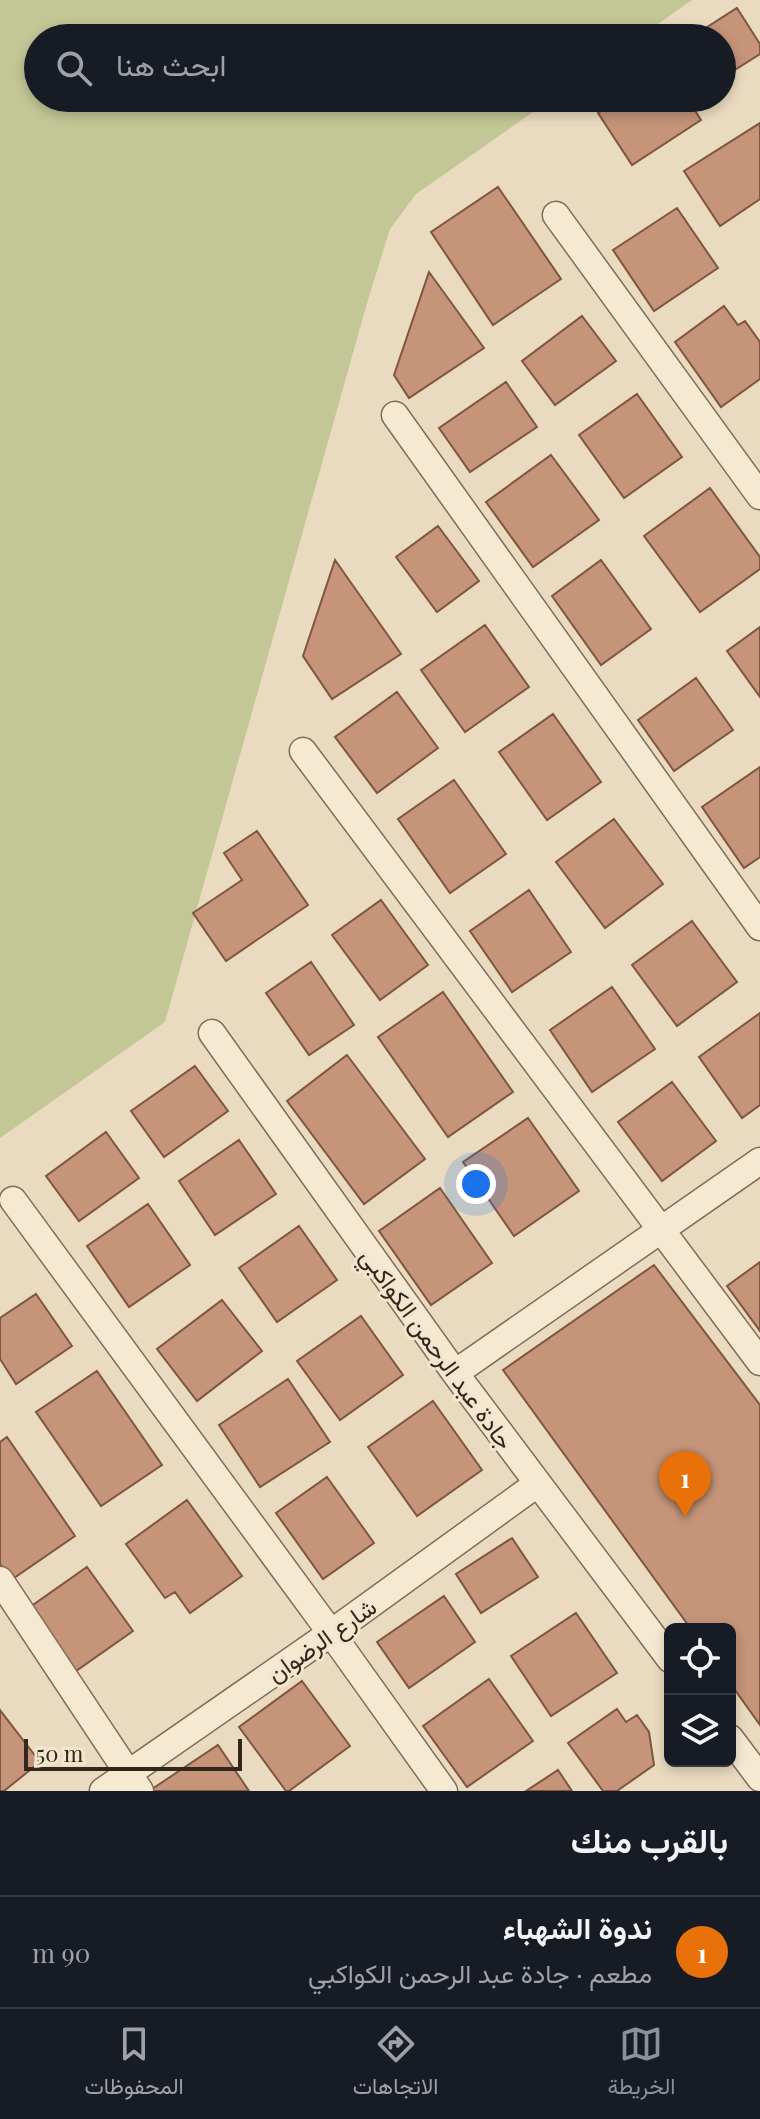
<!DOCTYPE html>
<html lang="ar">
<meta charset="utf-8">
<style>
:root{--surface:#171b24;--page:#20242c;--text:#f1f3f6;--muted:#9ea1a6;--line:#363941;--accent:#8c9099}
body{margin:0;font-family:"Playfair Display",Vazirmatn,serif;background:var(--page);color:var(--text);direction:rtl}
.controls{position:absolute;right:24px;bottom:24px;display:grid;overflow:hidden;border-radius:12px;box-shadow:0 4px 12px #0003}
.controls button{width:72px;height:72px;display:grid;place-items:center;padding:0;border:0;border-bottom:2px solid var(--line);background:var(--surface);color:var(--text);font:40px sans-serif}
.scale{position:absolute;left:24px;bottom:20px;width:218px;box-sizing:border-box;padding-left:8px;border:4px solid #32261d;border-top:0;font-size:22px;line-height:28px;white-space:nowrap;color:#32261d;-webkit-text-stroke:6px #f2e6cf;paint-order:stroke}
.you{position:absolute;left:476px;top:1184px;width:28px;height:28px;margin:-20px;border:6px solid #fff;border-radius:50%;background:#1a73e8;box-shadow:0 0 0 12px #1a73e833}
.badge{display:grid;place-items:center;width:52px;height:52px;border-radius:50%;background:var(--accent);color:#fff;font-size:26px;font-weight:700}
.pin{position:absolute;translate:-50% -66px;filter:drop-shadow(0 2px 4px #0008)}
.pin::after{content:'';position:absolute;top:42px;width:28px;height:24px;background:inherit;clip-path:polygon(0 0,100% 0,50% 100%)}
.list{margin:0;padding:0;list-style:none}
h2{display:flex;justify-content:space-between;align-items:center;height:104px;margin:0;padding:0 32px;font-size:34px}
h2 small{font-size:26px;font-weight:400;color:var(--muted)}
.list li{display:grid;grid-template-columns:52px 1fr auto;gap:24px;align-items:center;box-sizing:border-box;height:112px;padding:0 32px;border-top:2px solid var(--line)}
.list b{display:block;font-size:30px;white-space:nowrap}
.list p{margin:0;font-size:26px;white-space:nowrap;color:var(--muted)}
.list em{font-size:26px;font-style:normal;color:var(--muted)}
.icon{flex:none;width:44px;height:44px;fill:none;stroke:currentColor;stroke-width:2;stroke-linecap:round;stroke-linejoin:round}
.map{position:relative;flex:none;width:760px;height:1791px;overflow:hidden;direction:ltr}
.search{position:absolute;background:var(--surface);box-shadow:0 4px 12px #0003;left:24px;right:24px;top:24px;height:88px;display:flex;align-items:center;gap:20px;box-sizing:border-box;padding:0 28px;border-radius:44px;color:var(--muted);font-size:30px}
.sheet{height:216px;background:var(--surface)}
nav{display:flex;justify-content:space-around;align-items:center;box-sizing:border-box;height:112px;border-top:2px solid var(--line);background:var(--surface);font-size:22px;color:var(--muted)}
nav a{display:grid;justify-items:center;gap:4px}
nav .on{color:var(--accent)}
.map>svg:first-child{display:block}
.green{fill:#c3c695}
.building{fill:#c59479;stroke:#7e5642;stroke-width:2}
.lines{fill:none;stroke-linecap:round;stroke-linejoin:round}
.street-casing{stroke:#816c5a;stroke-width:29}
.street{stroke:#f5e9d2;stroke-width:26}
.labels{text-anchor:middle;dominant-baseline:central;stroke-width:6;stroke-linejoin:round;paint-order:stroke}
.street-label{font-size:24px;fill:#32261d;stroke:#f2e6cf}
</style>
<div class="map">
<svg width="760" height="1791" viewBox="0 0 760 1791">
<rect width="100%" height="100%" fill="#eadbc0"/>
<!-- green -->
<path class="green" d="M0,0H692L638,38H38V98H553L416,194L390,229L367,303L165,1022L0,1138Z"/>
<!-- building -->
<path class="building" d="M737,8L760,44V54L722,78V38H690Z
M621,98H687L701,120L632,165L598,113Z
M760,123V199L720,226L684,171Z
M498,187L561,279L493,325L431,232Z
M677,208L718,268L654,311L613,250Z
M429,272L484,348L409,398L394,375Z
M724,306L738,325L745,321L760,342V379L721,407L675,342Z
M582,316L616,361L555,405L522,361Z
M506,382L537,427L470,472L439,428Z
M637,394L682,457L624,498L579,435Z
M551,455L599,520L533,567L486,502Z
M710,488L760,557V569L700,612L644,536Z
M438,526L479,581L437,612L396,557Z
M335,560L401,654L332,699L303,656Z
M601,560L651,629L601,665L552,596Z
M485,625L529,687L465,732L421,670Z
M760,627V697L727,651Z
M696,678L733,730L674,771L638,720Z
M397,692L438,748L377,793L335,737Z
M553,714L601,782L547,820L499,752Z
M760,767V857L744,868L702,807Z
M454,780L506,854L450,893L398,819Z
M614,819L663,884L605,928L556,862Z
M257,831L308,905L226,961L193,913L242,880L224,853Z
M529,890L571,952L512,992L470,931Z
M381,900L428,965L380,1000L332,935Z
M692,921L737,982L677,1026L632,965Z
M311,962L354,1025L309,1055L266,993Z
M612,987L655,1049L592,1092L550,1030Z
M443,992L513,1092L448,1137L378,1037Z
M760,1013V1105L742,1118L699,1057Z
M347,1055L425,1159L364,1204L287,1101Z
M195,1066L228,1111L164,1157L131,1111Z
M672,1082L716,1141L662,1181L618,1122Z
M528,1118L579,1191L514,1236L463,1162Z
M106,1132L139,1178L79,1221L46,1176Z
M239,1140L276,1194L215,1235L179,1181Z
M440,1188L492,1263L431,1305L379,1231Z
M148,1204L190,1265L129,1307L87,1246Z
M299,1226L337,1280L277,1322L239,1268Z
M760,1262V1331L727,1286Z
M654,1265L760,1405V1725L730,1683V1629H691L503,1370Z
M36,1294L72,1346L16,1384L0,1359V1318Z
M222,1300L262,1351L197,1401L157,1349Z
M361,1316L403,1375L340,1420L297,1361Z
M97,1371L162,1465L101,1506L36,1412Z
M288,1379L330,1442L260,1487L219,1425Z
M433,1401L482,1470L417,1516L368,1447Z
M7,1437L75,1536L11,1580L0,1564V1442Z
M327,1477L374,1543L323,1579L276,1513Z
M187,1500L242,1576L190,1613L175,1592L165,1598L126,1544Z
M512,1538L538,1577L481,1613L456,1574Z
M87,1567L133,1631L76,1671L30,1607Z
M444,1596L475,1642L409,1688L377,1642Z
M576,1613L617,1673L551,1716L511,1656Z
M489,1679L533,1741L467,1787L423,1726Z
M302,1681L350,1746L289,1791H286L239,1727Z
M617,1709L626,1722L637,1715L649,1732L654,1765L617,1791H603L568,1743Z
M0,1710L40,1762L4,1791H0Z
M218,1745L249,1791H153L152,1789Z
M558,1770L572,1791H526Z"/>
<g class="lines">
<!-- street casing -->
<g class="street-casing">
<path id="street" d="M556,215L760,496
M395,415L760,927
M303,751L760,1362
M212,1033L455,1373L670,1659
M13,1200L331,1633L444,1791
M455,1373L760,1161
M0,1580L140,1791
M730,1738L760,1778
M103,1791L331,1633L537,1484"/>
</g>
<!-- street -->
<use href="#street" class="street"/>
</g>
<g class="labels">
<!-- street labels -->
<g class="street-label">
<text transform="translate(438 1348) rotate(54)">جادة عبد الرحمن الكواكبي</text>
<text transform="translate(321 1639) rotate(-35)">شارع الرضوان</text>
</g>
</g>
</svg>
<div class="controls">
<button><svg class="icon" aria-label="locate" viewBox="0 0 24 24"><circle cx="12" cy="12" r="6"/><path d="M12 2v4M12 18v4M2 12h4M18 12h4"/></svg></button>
<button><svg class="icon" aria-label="layers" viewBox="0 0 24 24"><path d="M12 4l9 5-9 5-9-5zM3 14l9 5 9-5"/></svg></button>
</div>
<div class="scale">50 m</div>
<div class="you"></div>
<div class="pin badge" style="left:685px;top:1517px;background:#e8710a">1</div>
<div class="search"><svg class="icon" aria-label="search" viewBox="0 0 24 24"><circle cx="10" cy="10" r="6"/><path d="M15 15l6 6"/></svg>ابحث هنا</div>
</div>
<section class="sheet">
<h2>بالقرب منك<small></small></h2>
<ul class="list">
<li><span class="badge" style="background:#e8710a">1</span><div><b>ندوة الشهباء</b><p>مطعم · جادة عبد الرحمن الكواكبي</p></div><em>90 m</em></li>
</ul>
</section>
<nav>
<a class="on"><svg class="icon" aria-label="map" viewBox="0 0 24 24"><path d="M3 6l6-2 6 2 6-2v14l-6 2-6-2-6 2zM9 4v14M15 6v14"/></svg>الخريطة</a>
<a><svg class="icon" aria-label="directions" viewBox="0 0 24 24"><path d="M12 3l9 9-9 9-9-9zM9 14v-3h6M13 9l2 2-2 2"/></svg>الاتجاهات</a>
<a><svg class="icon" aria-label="saved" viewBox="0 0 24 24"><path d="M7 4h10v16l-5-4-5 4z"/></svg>المحفوظات</a>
</nav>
